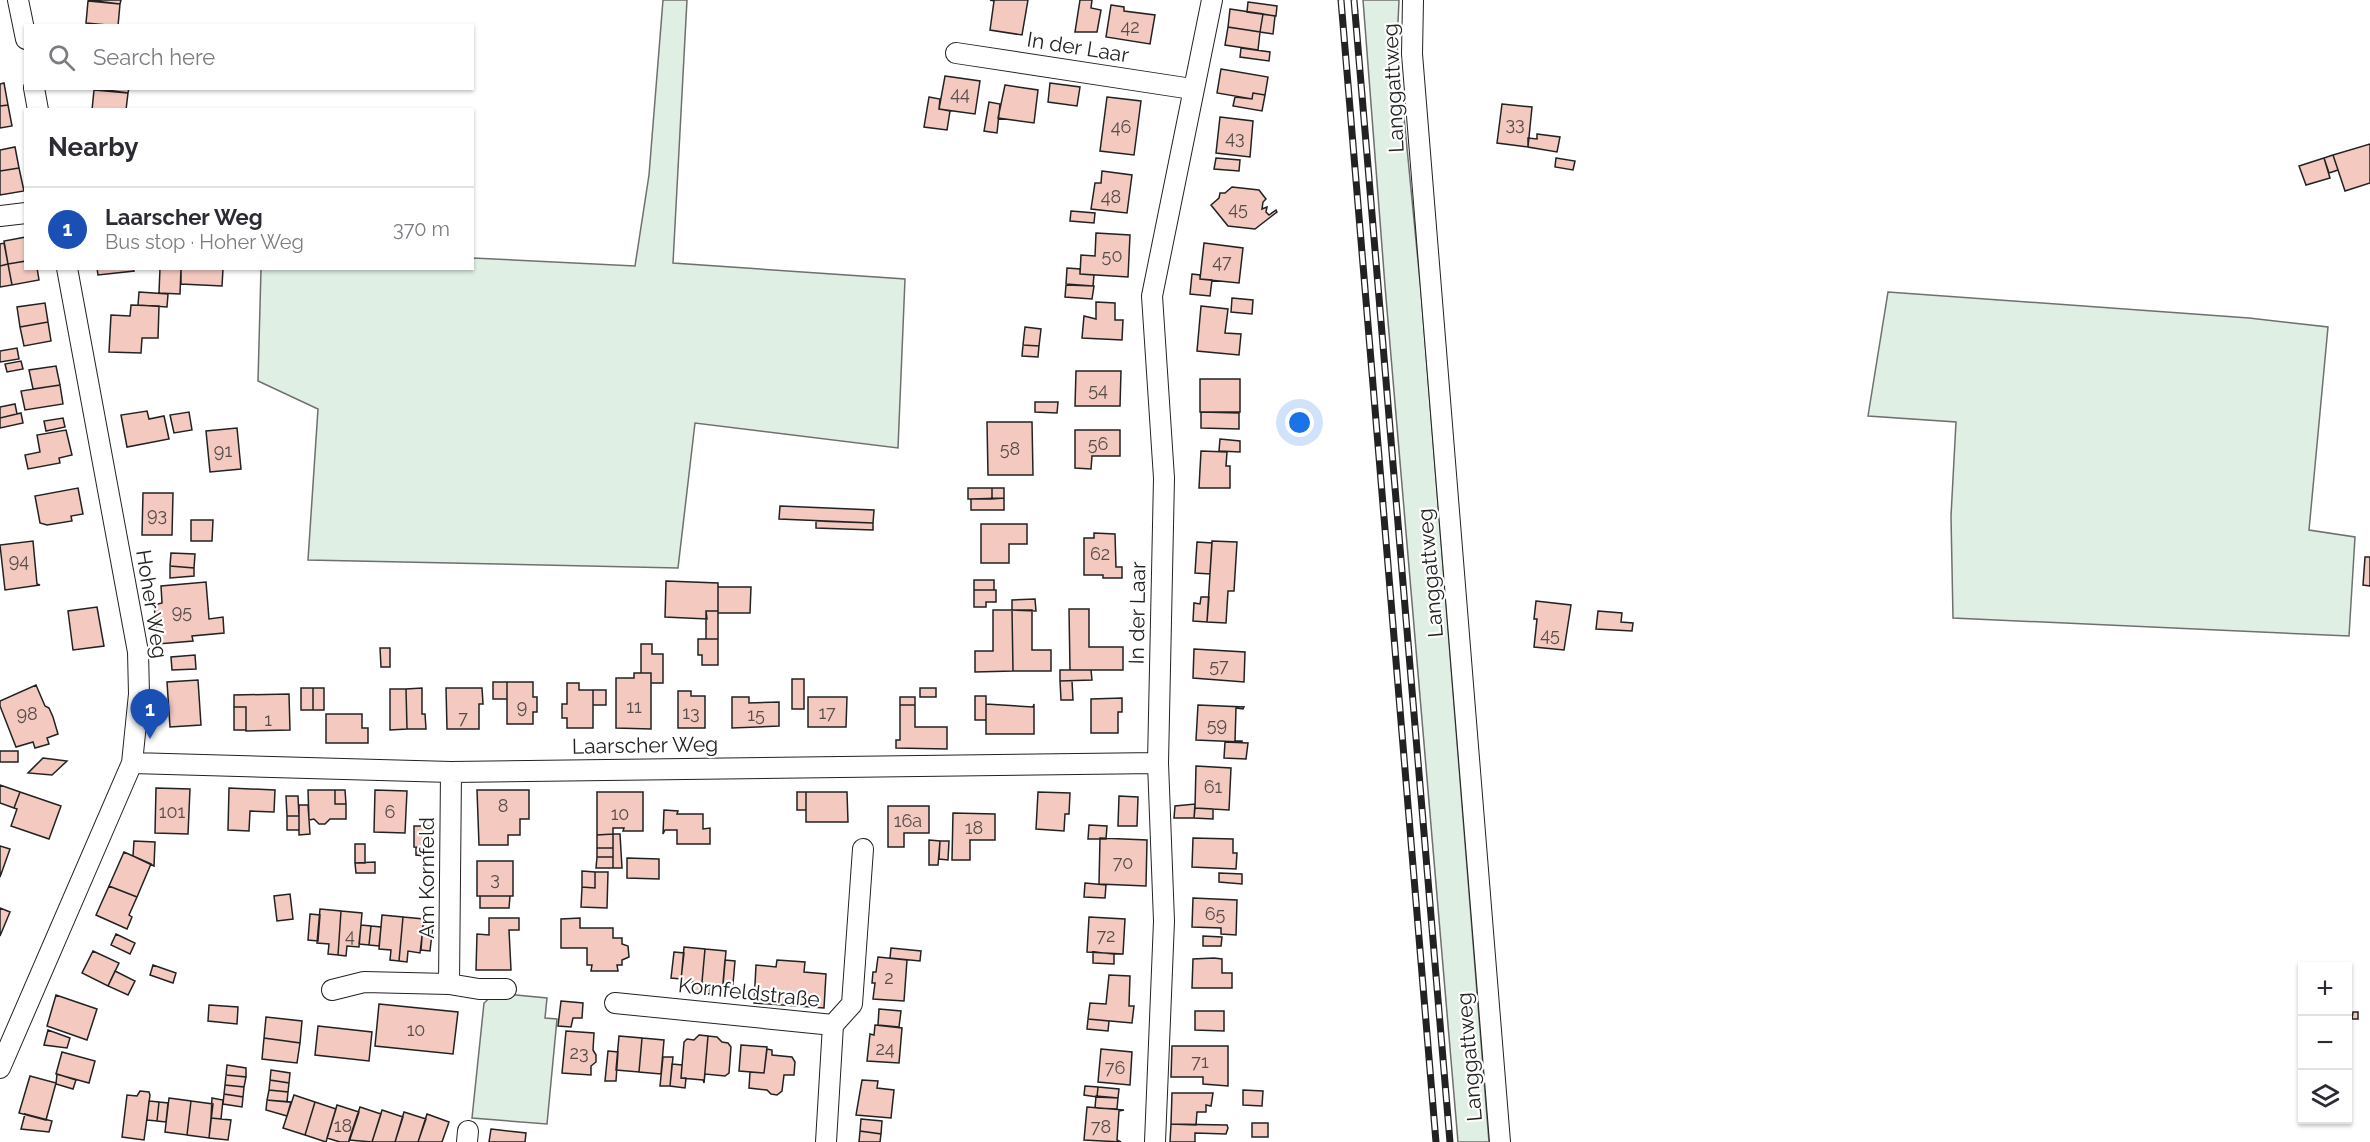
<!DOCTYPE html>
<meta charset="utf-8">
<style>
:root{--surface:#fff;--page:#f2f2f3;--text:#2b2b33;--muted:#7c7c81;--line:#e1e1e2;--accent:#c62828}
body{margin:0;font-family:Raleway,sans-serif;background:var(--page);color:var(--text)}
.controls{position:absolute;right:18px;bottom:18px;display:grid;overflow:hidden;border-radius:0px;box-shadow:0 2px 4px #0004}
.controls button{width:54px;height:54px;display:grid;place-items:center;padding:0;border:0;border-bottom:2px solid var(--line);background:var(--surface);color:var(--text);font:30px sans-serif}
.you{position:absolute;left:1300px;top:423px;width:21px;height:21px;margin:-15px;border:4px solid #fff;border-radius:50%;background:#1a73e8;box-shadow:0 0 0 9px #1a73e833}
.badge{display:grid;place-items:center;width:39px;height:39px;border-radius:50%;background:var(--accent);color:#fff;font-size:20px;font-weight:700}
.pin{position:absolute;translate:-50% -50px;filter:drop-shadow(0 2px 3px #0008)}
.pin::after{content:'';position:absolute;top:32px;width:21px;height:18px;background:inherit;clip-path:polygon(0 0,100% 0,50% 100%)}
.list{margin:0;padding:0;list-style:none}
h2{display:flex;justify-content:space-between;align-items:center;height:78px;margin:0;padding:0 24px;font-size:26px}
h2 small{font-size:20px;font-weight:400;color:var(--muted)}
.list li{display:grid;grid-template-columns:39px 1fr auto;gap:18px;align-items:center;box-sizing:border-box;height:84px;padding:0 24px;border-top:2px solid var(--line)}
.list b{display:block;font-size:22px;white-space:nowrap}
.list p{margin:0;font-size:20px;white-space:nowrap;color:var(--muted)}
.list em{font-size:20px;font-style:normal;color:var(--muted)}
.icon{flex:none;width:33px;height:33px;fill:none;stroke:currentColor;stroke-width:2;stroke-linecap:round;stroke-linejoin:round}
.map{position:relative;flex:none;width:2370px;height:1142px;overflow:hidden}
.search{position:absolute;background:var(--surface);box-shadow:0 2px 4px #0004;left:24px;top:24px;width:450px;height:66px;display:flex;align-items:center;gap:15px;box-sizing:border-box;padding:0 21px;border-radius:0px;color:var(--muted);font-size:22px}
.panel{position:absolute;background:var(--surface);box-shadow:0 2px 4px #0004;left:24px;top:108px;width:450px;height:162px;border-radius:0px}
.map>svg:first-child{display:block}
.green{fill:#e0efe3;stroke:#6f6f6f;stroke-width:1.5}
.building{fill:#f3c9c0;stroke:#222;stroke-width:1.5}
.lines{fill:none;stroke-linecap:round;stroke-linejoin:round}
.minor-casing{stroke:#222;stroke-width:22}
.minor{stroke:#fff;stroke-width:20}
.rail-casing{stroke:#222;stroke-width:7}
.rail{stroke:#fff;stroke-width:4.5;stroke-dasharray:14;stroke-linecap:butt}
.labels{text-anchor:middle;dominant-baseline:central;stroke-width:4.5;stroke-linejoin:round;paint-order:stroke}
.number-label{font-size:18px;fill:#564c4a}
.street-label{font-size:21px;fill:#222;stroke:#fff}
</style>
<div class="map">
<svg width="2370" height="1142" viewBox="0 0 2370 1142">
<rect width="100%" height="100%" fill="#fff"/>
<!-- green -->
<path class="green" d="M663,0H687L673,263L905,279L898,448L695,423L678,568L308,560L318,409L258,381L261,269L472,268L473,258L635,266L649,175Z
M1363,0H1399L1397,45L1421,292L1489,1142H1458L1385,286Z
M1888,292L2249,318L2328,327L2309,530L2355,537L2349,636L1953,618L1951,516L1956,422L1868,416Z
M495,993L547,998L545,1018L557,1019L547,1124L472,1118L484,1003Z"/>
<!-- building -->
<path class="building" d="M88,0H121L120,4Z
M990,0H1028L1022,35L990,30L994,1Z
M1080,0H1092L1091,8L1101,10L1097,32H1075Z
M88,1L120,4L118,26L86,23Z
M1248,2L1277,6L1276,16L1247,12Z
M1111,5L1124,7V11L1155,15L1150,44L1106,37Z
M1230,9L1263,14L1260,32L1228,27Z
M1263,14L1275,16L1273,34L1260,32Z
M1228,27L1260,32L1258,50L1225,45Z
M1241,48L1270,52L1269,61L1240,57Z
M1221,69L1268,77L1265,95L1253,93L1252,99L1217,93Z
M945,76L980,81L975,114L939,109Z
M4,83L8,105L0,106V84Z
M1050,83L1080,87L1077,106L1048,102Z
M1005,85L1038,90L1034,123L998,118Z
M94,88H129L128,93Z
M94,90L128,93L126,110H92Z
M1253,93L1265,95L1262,111L1233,106L1235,97L1252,99Z
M929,97L940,99L939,109L950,111L947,130L924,127Z
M1107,97L1141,101L1134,155L1100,151Z
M989,102L1000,104L997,133L984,131Z
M1502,104L1532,107L1528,147L1497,143Z
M8,105L12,126L0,128V106Z
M1220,117L1253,121L1250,157L1216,153Z
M1537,134L1560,137L1557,152L1528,147V138L1537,139Z
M2370,144V183L2345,191L2333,155Z
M15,147L19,168L0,171V150Z
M2333,155L2338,170L2329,173L2324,158Z
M1216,158L1240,160L1239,171L1214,169Z
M1556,158L1575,161L1573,170L1555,167Z
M2324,158L2330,178L2306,185L2299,166Z
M19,168L24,191L0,195V171Z
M1102,171L1132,175L1127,213L1091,209L1095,183H1101Z
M1232,187L1259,190L1266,199L1263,202L1262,209L1267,207L1266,212L1269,215L1276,210L1277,212L1255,229L1228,226L1211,205L1219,198L1220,193H1225Z
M1071,211L1095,213L1094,223L1070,221Z
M1096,233L1130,235L1128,277L1080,274L1081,255L1095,256Z
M26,237V261L8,264L4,241Z
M4,243L8,264L0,266V244Z
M1204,243L1243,248L1239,283L1200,279Z
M26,261V268H37L39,280L12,285L8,264Z
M8,264L12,285L0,287V266Z
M97,268H133L134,271L98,275Z
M160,268H181L180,294L159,293Z
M181,268L223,269L222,286L181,284Z
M1067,268L1080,269V274L1094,275L1093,286L1066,284Z
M1192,274L1200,275V279L1212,280L1210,296L1190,294Z
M1066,285L1094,286L1092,299L1065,297Z
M139,292L168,294L167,307L138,305Z
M1232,298L1253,300L1252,314L1231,312Z
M1096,302L1115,303V320H1123L1122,340L1082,338L1084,316L1096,319Z
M45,303L48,322L20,327L17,307Z
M131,305L159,306L158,338H142L141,353L109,352L111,315L130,316Z
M1201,306L1228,309L1225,333L1241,334L1239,355L1197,351Z
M48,322L51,341L24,346L20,327Z
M1025,327L1041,329L1039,346L1023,345Z
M1023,345L1039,346L1038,357L1022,356Z
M17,348L19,359L0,362V351Z
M21,361L23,369L7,372L5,364Z
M56,366L60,385L33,389L29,370Z
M1076,371H1121L1120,406H1075Z
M1200,379H1240V412H1200Z
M60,385L63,404L25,410L21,391Z
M1035,402H1058L1057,413L1035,412Z
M15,404L17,414L0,418V407Z
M147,411L149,419L164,416L169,439L127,447L121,415Z
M189,412L192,430L174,433L170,415Z
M1201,412L1239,413V429L1201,428Z
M21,413L23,423L0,428V418Z
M63,418L65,427L46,431L44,421Z
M987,422H1032L1033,475H988Z
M237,428L241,469L210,472L206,431Z
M66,430L72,455L59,458L60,463L28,469L25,455L40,452L37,435Z
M1075,430H1120V456H1092L1091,469L1075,468Z
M1220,439L1240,441V452L1219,451Z
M1201,451L1227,452L1226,466H1230V488H1199Z
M78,488L83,514L71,516L72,521L47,525L40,523L35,496Z
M968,488H992V499H968Z
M992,488H1004V498L992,499Z
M143,493H173L172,535H142Z
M1004,498V510H971V499Z
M780,506L874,510L873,523L779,519Z
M191,520H213L212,541H191Z
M816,521L873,523V530L816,528Z
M981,524H1027V544H1009V563H981Z
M1094,533L1115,534L1116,567H1122V578H1103V575H1084V538H1094Z
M33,541L37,584L40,585L5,590L0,545Z
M1212,541L1237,542L1234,591H1228L1226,623L1207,622Z
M1197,542L1212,543L1210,574L1195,573Z
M171,553L195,554L194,568L170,566Z
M2365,557H2370V586L2363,585Z
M170,566L194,568V576L170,578Z
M974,580H994V590H974Z
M666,581L718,583V611H706L707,619L665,617Z
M206,582L209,619L223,617L224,633L192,636L193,641L158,644L154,605L162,603L161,586Z
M718,587H751L750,613H718Z
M974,590H996V602H986V607H974Z
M1201,597H1209L1207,622L1193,621L1194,603L1200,604Z
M1035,599L1036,611L1012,610V600Z
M1536,601L1571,605L1564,650L1534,647L1537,619H1534Z
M97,607L104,646L73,650L68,611Z
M1069,609H1089V647H1123V670H1070Z
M993,610H1012L1013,671L975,672V651H993Z
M1012,610H1032V650H1051V671H1013Z
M706,611H718V639H706Z
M1598,611L1622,613L1621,622L1633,623L1632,631L1596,629Z
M698,639H718V665H702V655H698Z
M641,644H652V654H663V683H651V673H641Z
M380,648H390V667H381Z
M1194,649L1245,652L1244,682L1193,678Z
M195,655L196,669L172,670L171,657Z
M1060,670H1091L1092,680L1060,681Z
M634,673H651V729L616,728V678H634Z
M792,679H804V709H792Z
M198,680L201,725L170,727L167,682Z
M1060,681H1072L1073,700H1061Z
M493,682H507V699H493Z
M507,682H533V697H537V712H533V724H507Z
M567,683H579V690H593V728H567V718H562V704H567Z
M36,685L45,706L49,708L53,717L58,734L47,738L49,744L35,748L33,742L16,747L0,706V701Z
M301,688H313V710H301Z
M313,688H324V710H313Z
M422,688V714H425L426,729H407L406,689Z
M446,688H482L483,704H479V729H447Z
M920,688H936V697H920Z
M390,689H406L407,729L390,730Z
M593,690H606V705H593Z
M678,691H691V696H705V728H678Z
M289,694L290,730L246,731V707H234V695Z
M975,696H986V720H975Z
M732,697H749V703L779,702V726L732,728Z
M808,697H847L846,727H808Z
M900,697H915V705H900Z
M1122,698V712H1118V733H1091V699Z
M986,704L1033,707L1034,704V734H986Z
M900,705H915V727H947V749L896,748V740H900Z
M1198,705L1244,707L1243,709L1236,708L1235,741H1242V742L1196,740Z
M234,707H246V730H234Z
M326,714H362V728H368V743H326Z
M1225,742L1248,743L1246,759L1224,758Z
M0,751H18V762H0Z
M43,758L67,761L52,775L28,773Z
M1196,766L1231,768L1229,810L1195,808Z
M0,785L20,792L14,808L0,803Z
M156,788L190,789L188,834L155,833Z
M229,788L275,790L274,812L250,811L249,831L228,830Z
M308,790H335V804H346V819H330L325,824H319L314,819L309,820Z
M335,790H345L346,804H335Z
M375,790L407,791L405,833L374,832Z
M477,790H529V819H520V835H508V845H479Z
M20,792L61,806L49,839L11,826L17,809L14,808Z
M597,792H643V831H623L624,828H613V834L597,835Z
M797,792H806V810H797Z
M806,792H847L848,822H806Z
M1038,792L1070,793L1069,814H1065L1064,831L1036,829Z
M286,796H298L299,816H287Z
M1119,796L1138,797L1137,826H1118Z
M1195,804L1194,818H1174L1175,806Z
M299,805H308L310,834L299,835Z
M888,806H929V833H904V847H888Z
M1195,808L1213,809V819L1194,818Z
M664,810L678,811L677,814H703V829L710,828V844H677V830H665L663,834Z
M953,813L995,814V840H970V860H952Z
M287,816H299V830H287Z
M1089,825L1107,826L1106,839H1088Z
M414,826H430L429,848L414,847Z
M613,834V848H597V835Z
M613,834H620L622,868H613Z
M1100,838L1147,840L1146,886L1099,884Z
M1193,838L1233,839V853H1237L1236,869L1192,867Z
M929,840L940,841L938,865H929Z
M134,841L155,842L154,866L133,856Z
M940,841H949L948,860L939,859Z
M355,844H365V863H355Z
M0,846L10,849L0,877Z
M416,848H425L424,856L416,855Z
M597,848H613V857H597Z
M124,852L151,864L137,897L109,886Z
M597,857H613V868H596Z
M627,858L659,859V879L627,878Z
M477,861H513V896H477Z
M375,862V873H356L355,863Z
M582,871L595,872V888L582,887Z
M595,872H608L607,908L581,907L582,887L595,888Z
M1219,873L1242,874V884L1219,882Z
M1085,883L1106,885L1105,898L1084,897Z
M109,886L137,897L129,915L132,917L127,929L96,915Z
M290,894L293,919L277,921L274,896Z
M480,896H510L509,908H480Z
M1193,898L1237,900L1236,935L1221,934V928L1192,927Z
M0,908L10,912L0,936Z
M320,909L341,911L338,955L328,954L329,944L317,943Z
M341,911L362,913L359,947L347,946L346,956L338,955Z
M310,914L320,915L318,941L308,940Z
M382,915L403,917L399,961L390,960L391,950L379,949Z
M403,917L424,919L420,953L408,951L407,962L399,961Z
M1089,917L1125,919L1123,954L1087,952Z
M489,918H519V930H509L511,970H476L477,934L489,935Z
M580,918V928H613V938H622V944L628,946L629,957L622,960V965H617L618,971H591L592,965H587V948H561V919Z
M423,924L433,925L430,951L421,950Z
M361,925L371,926L369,945L359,944Z
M371,926L381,927L379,946L369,945Z
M116,934L135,943L130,954L111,945Z
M1203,936L1222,937L1221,946H1203Z
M684,947L705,949L701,993L692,992L693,982L681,981Z
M891,948L921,951L920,961L890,958Z
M705,949L726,951L723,985L711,984L710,994L701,993Z
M93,951L119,963L108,986L82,973Z
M674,952L684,953L681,979L671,978Z
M1093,952L1114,954V964L1093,963Z
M878,957L907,960L904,1001L873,999L875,983H872L873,972H876Z
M1214,958L1222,959V973H1232V988H1192L1193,959Z
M725,960L735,961L733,984L723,983Z
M777,960L805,962L804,972L826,974L824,1008L754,1003L756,965L776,967Z
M153,965L176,973L173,983L150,975Z
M115,971L135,981L128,995L108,986Z
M1109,975L1130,976L1129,1006H1134L1132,1023L1088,1019L1090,1003L1106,1004Z
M56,995L97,1009L87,1040L47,1026Z
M561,1001L583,1003L582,1018H573L571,1027L558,1026Z
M379,1004L458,1012L453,1054L375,1046Z
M209,1005L238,1007L237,1024L208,1021Z
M879,1009L901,1011L899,1027L878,1025Z
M1195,1011H1224V1031L1195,1030Z
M2353,1012H2358V1019H2352Z
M266,1017L302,1021L300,1043L264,1038Z
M1088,1019L1109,1021L1108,1031L1087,1029Z
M875,1025L902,1028L899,1063L867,1061L870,1034L874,1035Z
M318,1026L372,1032L369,1061L315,1055Z
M48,1030L70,1038L67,1048L44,1045Z
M566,1031L594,1033L593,1050L596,1055V1062L591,1066V1075L562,1073Z
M699,1035L708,1036L704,1083L703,1080L681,1078L684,1042L687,1039L694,1040Z
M619,1036L642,1038L639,1072L616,1070Z
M708,1036L717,1037L722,1042L728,1043L731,1047L729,1073L725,1076L705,1074L704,1083Z
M264,1038L300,1043L297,1063L262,1059Z
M642,1038L664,1040L661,1074L639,1072Z
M741,1045L767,1047L764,1073L739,1071Z
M1172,1046H1228V1086L1203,1084V1077H1171Z
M767,1049L772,1050V1055L792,1057L795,1062L794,1075H784L782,1091L777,1095L771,1094L767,1090L749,1088L750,1072L764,1073Z
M1101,1049L1132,1052L1130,1085L1098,1082Z
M608,1051L618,1052L616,1081H605Z
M62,1052L95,1061L89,1083L56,1074Z
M663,1057H673L670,1086H660Z
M672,1064L682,1065L681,1078H686L685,1088L670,1086Z
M227,1065L246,1068V1077L226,1075Z
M271,1070L290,1073L289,1083L270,1080Z
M57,1074L76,1080L73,1089L56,1084Z
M226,1075L246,1077L244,1087L225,1085Z
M30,1076L56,1083L46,1120L19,1113Z
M270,1080L289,1083L288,1092L269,1090Z
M862,1080L878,1081L877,1088L894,1090L891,1118L856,1115Z
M225,1085L244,1087L243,1097L224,1094Z
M1085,1086L1098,1087L1097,1097L1084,1095Z
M1098,1087L1119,1089L1118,1098L1097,1097Z
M269,1090L288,1092L287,1102L267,1100Z
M1243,1090L1263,1091L1262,1106L1243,1105Z
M140,1091L149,1092L150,1095L144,1140L122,1137L127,1095L137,1096Z
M1172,1093H1213L1211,1106L1206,1105V1112H1197L1196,1125L1171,1124Z
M224,1094L243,1097L242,1107L223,1104Z
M294,1095L315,1102L305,1135L283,1128Z
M1096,1096L1118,1098L1117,1109L1095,1108Z
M169,1098L191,1101L187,1135L165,1132Z
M212,1098L223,1100L221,1119L211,1118Z
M267,1100L291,1102L287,1116L266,1110Z
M149,1101L159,1102L157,1121L147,1120Z
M191,1101L213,1104L209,1138L187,1135Z
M159,1102L168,1103L166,1122L157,1121Z
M315,1102L336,1109L326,1142L305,1135Z
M337,1105L359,1112L349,1142H340L327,1138Z
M360,1107L381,1114L372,1142L349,1140Z
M1087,1107L1124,1110L1119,1111L1117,1140L1121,1142L1084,1140Z
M382,1110L403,1117L395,1142H372Z
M404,1112L426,1119L418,1142H395Z
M25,1114L52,1121L49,1132L21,1129Z
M427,1114L449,1122L442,1142H418Z
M211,1118L231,1120L228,1140L209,1138Z
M861,1119L882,1121L881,1134L860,1131Z
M1252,1123H1268V1137H1252Z
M1171,1124L1227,1125L1228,1128L1226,1134L1195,1133V1142H1170Z
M491,1129L526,1133L525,1142H489Z
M860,1131L881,1134L880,1142H859Z"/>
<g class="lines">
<!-- minor casing -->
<g class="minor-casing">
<path id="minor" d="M18,0L26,39
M1413,0L1412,54L1500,1142
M956,53L1192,89
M34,88L38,110
M0,216L26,213
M132,763L451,772L1158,763
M449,984L479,989H506
M332,990L364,982L449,984L451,772
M615,1003L833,1025L826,1142
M833,1025L852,1004L863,849
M0,1068L132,763L139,694L138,652L67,268
M467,1142L468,1131
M1155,1142L1164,921L1158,763L1164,478L1152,296L1212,0"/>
</g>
<!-- minor -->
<use href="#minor" class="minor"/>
<!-- rail casing -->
<g class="rail-casing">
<path id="rail" d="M1341,0L1436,1142
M1354,0L1450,1142"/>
</g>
<!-- rail -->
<use href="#rail" class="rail"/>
</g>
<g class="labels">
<!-- number labels -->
<g class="number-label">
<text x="1130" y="26">42</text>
<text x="960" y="93">44</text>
<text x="1515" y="123">33</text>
<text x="1121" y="126">46</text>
<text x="1235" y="137">43</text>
<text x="1111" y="196">48</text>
<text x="1238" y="208">45</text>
<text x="1112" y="255">50</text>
<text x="1222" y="261">47</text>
<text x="1098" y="389">54</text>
<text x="1098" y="443">56</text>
<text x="1010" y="448">58</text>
<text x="223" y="450">91</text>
<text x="157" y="514">93</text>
<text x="1100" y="553">62</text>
<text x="19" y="560">94</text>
<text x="182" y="611">95</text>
<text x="1550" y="634">45</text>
<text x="1219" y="665">57</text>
<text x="522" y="706">9</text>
<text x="634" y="706">11</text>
<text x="691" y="712">13</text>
<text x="827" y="712">17</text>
<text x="27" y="713">98</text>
<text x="756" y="714">15</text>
<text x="463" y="717">7</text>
<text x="268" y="719">1</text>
<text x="1217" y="724">59</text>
<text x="1213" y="786">61</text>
<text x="503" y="805">8</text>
<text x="172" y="811">101</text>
<text x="390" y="811">6</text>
<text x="620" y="813">10</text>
<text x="908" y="820">16a</text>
<text x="974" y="827">18</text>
<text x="1123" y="862">70</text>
<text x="495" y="878">3</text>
<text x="1215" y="913">65</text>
<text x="350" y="935">4</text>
<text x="1106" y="935">72</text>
<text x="889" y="977">2</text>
<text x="416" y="1029">10</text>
<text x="885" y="1048">24</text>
<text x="579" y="1052">23</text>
<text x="1200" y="1061">71</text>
<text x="1115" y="1067">76</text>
<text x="343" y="1125">18</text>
<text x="1101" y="1126">78</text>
</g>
<!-- street labels -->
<g class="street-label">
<text transform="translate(1078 47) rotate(9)">In der Laar</text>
<text transform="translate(1393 88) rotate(-93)">Langgattweg</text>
<text transform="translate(1430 573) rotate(-95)">Langgattweg</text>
<text transform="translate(152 604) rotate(81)">Hoher Weg</text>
<text transform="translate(1137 613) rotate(-89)">In der Laar</text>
<text transform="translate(645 745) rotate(-1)">Laarscher Weg</text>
<text transform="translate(426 878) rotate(-90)">Am Kornfeld</text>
<text transform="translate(749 992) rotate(6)">Kornfeldstraße</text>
<text transform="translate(1469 1057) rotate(-95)">Langgattweg</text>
</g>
</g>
</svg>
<div class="controls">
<button>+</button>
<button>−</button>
<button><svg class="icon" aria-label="layers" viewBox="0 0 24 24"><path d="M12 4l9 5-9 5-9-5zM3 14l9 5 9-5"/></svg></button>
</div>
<div class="you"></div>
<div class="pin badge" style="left:150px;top:739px;background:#1a4fb4">1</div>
<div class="search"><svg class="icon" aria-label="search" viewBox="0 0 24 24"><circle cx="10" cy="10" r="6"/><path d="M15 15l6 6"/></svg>Search here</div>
<section class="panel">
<h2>Nearby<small></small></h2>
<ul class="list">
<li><span class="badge" style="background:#1a4fb4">1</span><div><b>Laarscher Weg</b><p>Bus stop · Hoher Weg</p></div><em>370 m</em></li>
</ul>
</section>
</div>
